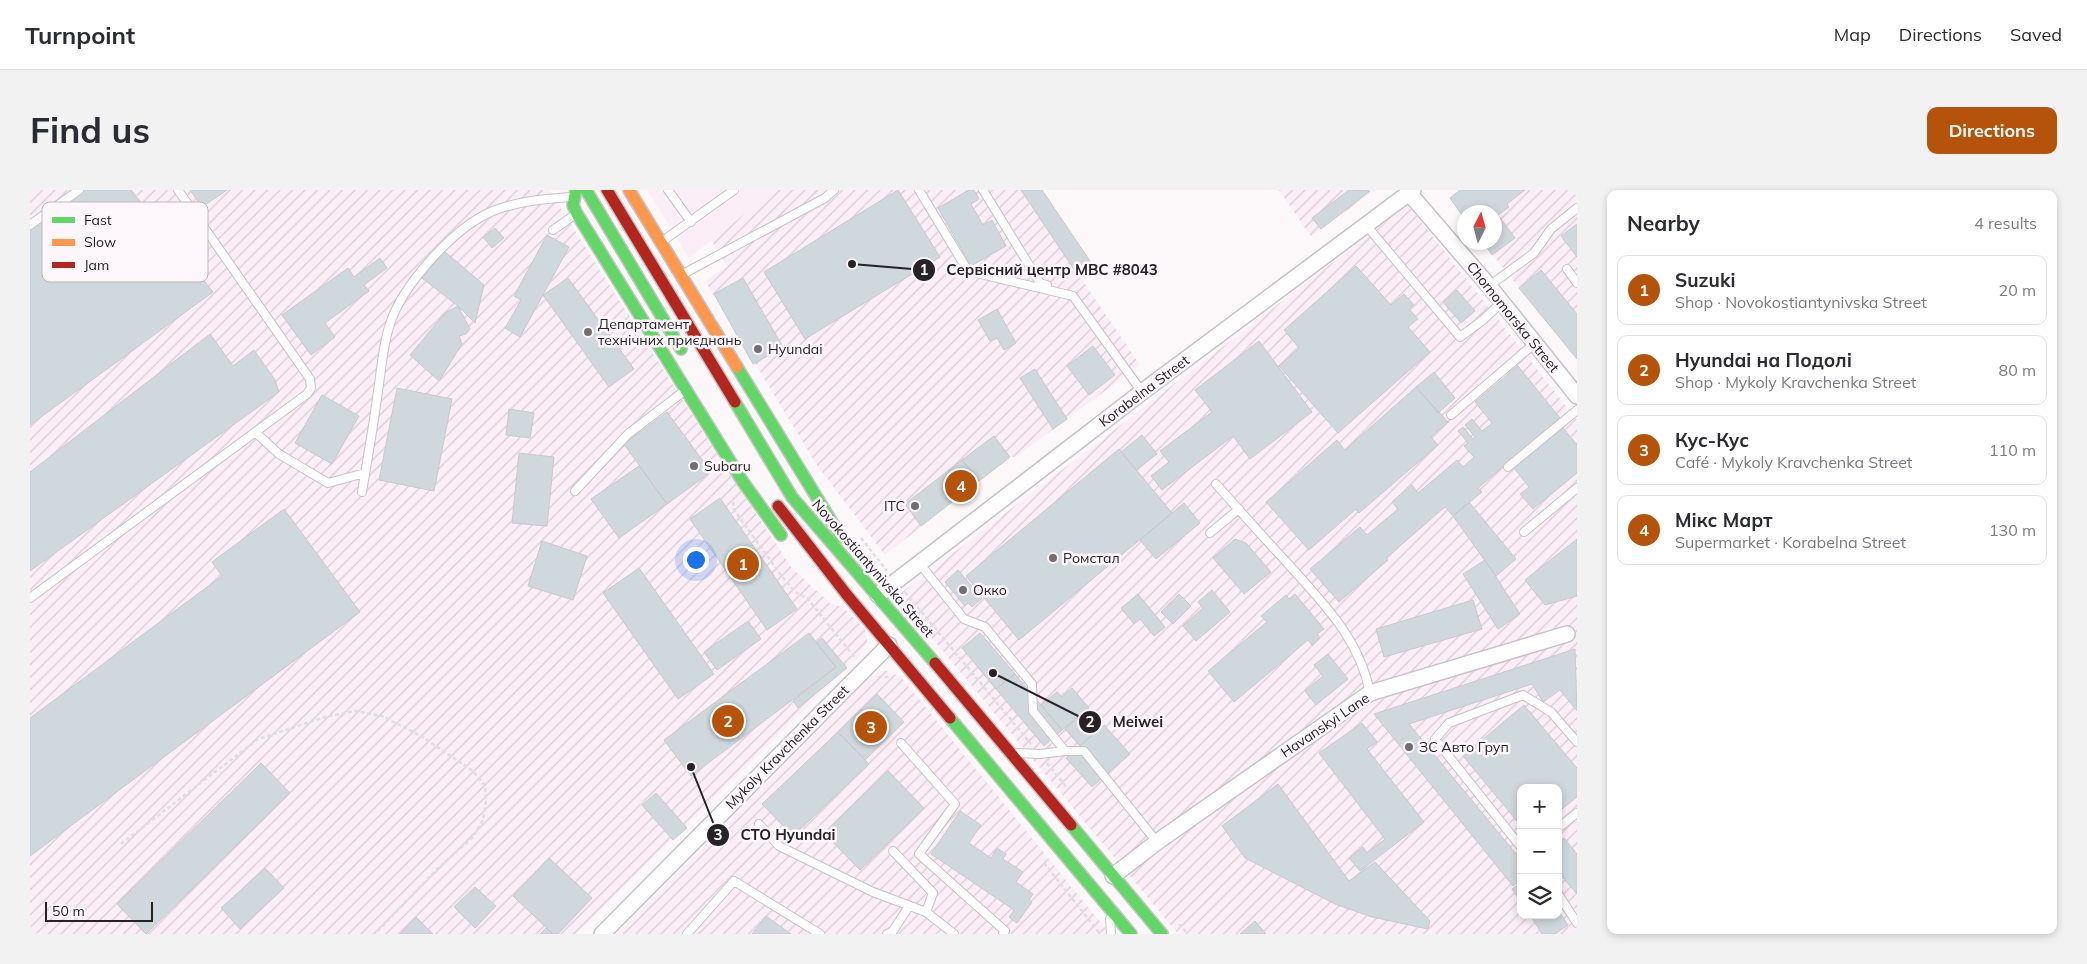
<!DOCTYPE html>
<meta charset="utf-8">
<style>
:root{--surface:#fff;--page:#f2f2f3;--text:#2b2b33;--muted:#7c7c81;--line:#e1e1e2;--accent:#b45309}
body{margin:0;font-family:Mulish,sans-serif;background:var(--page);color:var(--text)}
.controls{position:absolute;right:15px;bottom:15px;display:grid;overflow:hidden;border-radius:10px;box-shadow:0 2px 8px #0003}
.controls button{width:45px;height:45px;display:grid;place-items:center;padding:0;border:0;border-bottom:1px solid var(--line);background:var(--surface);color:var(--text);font:25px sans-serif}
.compass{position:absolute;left:1427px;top:15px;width:45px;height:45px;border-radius:50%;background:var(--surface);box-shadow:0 2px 8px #0003;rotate:6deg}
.scale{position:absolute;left:15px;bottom:12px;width:108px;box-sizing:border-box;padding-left:5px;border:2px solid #282226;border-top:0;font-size:14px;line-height:18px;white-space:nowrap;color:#282226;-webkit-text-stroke:4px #fdf7fb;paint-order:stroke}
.you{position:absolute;left:665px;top:369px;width:18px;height:18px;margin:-12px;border:4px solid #fff;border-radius:50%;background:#1a73e8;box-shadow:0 0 0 8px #1a73e833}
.badge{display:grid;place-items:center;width:32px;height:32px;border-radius:50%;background:var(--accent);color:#fff;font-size:16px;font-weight:700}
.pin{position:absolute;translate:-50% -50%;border:2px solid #fff;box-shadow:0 1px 5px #0006}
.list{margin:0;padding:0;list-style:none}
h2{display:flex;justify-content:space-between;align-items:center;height:65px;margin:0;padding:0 20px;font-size:21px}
h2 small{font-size:16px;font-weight:400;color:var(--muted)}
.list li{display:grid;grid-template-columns:32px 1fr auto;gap:15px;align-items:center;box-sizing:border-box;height:70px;margin:0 10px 10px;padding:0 10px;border:1px solid var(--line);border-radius:10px}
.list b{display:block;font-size:19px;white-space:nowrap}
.list p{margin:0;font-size:16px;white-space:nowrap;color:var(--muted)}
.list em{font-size:16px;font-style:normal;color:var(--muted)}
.icon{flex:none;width:28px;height:28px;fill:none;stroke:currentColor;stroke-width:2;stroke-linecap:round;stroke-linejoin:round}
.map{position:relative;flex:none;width:1547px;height:744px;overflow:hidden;border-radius:10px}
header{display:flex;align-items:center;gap:30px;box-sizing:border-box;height:70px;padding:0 25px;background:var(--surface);border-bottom:1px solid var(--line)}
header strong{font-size:24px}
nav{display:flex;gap:28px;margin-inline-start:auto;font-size:18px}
.intro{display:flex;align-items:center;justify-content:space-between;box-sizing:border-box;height:120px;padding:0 30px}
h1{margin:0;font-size:35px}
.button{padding:12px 22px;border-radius:10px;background:var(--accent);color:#fff;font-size:18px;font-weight:700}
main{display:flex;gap:30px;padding:0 30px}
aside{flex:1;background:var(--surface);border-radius:10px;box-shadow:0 2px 8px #0003}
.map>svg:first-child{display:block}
.built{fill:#fceef7}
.industrial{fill:url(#industrial-furrows);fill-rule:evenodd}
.building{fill:#cfd8dc;stroke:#c7c9cb}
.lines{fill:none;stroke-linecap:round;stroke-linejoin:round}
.lane-casing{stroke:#c7c2c5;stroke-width:10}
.street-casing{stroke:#c7c2c5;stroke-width:18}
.fast-casing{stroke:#c7c2c5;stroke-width:14}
.slow-casing{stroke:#c7c2c5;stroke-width:14}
.jam-casing{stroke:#c7c2c5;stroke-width:14}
.path{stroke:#dedede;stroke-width:2.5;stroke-dasharray:4 2.5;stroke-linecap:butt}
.lane{stroke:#fffefe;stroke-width:8}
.street{stroke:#fffefe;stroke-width:15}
.fast{stroke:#63d668;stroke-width:11}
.slow{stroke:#ff974d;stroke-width:11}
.jam{stroke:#b3261e;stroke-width:11}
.poi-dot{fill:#726d70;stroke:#fdf7fb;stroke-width:2}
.labels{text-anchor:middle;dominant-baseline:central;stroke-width:5;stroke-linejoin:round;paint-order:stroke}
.street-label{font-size:14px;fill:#282226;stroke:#fdf7fb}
.poi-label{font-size:14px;fill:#282226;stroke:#fdf7fb;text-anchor:start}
.key{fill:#fdf7fb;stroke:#bdb7bb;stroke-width:1}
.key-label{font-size:14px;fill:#282226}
.leader{fill:none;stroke:#282226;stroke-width:2}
.callout-dot{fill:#282226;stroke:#fdf7fb;stroke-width:2}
.mark-label{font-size:15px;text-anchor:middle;font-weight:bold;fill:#fff}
.callout-label{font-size:15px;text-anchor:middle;font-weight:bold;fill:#282226;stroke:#fdf7fb;stroke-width:5;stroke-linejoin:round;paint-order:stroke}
</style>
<header>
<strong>Turnpoint</strong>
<nav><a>Map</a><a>Directions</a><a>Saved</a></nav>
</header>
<div class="intro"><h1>Find us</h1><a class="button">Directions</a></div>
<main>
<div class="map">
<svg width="1547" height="744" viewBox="0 0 1547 744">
<defs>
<pattern id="industrial-furrows" width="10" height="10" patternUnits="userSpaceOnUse" patternTransform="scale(1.25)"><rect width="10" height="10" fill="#fceef7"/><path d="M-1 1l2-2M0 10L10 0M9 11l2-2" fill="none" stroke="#d8ccd4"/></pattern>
</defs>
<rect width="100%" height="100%" fill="#fcf8fa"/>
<!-- built -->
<path class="built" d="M617,0H739L733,10L659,68Z"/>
<!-- industrial -->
<path class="industrial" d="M0,0H519L703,289L762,378L801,414L813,417L837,442V453L831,464L546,744H0Z
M739,0H991L1110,175L986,267H980L855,365L786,274L675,91L697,76L681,50L733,10Z
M1249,0H1345L1281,47Z
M1430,0H1547V169L1453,53L1464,52V22H1434V28L1420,8Z
M1378,15L1547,230V744H1148L867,406ZM1491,598H1528V725H1491Z
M855,480L871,487L1080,744H588L841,486Z"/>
<!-- building -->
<path class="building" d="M51,0H101L183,102L0,235V37Z
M160,0H197L172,17Z
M868,0L910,67L775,149L734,82Z
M939,0H944L949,9L941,14L953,35L962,30L976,56L941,76L908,18Z
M991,0H1012L1062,74L1047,84Z
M1319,0L1340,1L1291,39L1282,28Z
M1430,0H1495L1477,14L1479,17L1468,25L1485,48L1462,65L1453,52H1464V22H1434V28L1420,8Z
M1547,34V67L1531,46Z
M465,38L474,48L462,58L453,47Z
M517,45L539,57L490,147L475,138L491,110L484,106Z
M414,61L454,95L445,133L428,116L392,88Z
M350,68L357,78L334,95L339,101L295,133L305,147L281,165L252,125L318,78L324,87Z
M1326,76L1361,115L1374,104L1384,115L1379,119L1388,129L1378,137L1400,162L1308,243L1249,176L1269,158L1254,140Z
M1511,80L1547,124V169L1489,98Z
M538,88L604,179L579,197L513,105Z
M713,88L753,157L723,174L684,104Z
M1427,100L1445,121L1431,133L1413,112Z
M428,116L440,139L436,144L429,146L432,154L409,191L380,165L415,123Z
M967,119L986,153L974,160L967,148L960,151L948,130Z
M180,144L203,176L224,160L245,190L249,202L0,381V282Z
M1229,151L1282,222L1220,269L1203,246L1132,300L1121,286L1139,272L1130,261L1182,222L1165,200Z
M1063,156L1085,185L1059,205L1037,176Z
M1488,176L1530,228L1448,298L1452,302L1423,326L1415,317L1356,368L1358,370L1309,412L1280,379L1330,337L1337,345L1368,319L1362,312L1382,295L1388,303L1427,270L1433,277L1444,267L1434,256L1438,253L1428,241L1433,237L1443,249L1445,247L1435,235L1442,229L1452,241L1462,233L1445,212Z
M1005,179L1037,229L1023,239L990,188Z
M1404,182L1425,208L1408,223L1386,197Z
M1386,197L1418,232L1401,247L1408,255L1329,323L1326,319L1279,360L1236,312L1307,250L1315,260Z
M367,198L422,209L404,301L349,290Z
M292,205L329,226L302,274L265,253Z
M479,219L504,223L500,248L476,245Z
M637,222L681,282L637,314L594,254Z
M1533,238L1547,255V283L1503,319L1490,304L1499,297L1484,278Z
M1112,245L1127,264L1106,280L1091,262Z
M964,246L980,267L949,291L932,270Z
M1089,259L1142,323L989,450L936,386Z
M489,263L524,267L517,336L482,333Z
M932,270L949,291L891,336L875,314Z
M609,276L637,314L589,348L561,309Z
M690,308L767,419L737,440L660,329Z
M1439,312L1486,369L1466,386L1423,326Z
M1154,313L1170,333L1126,369L1110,350Z
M254,319L330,422L0,666V528L192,386L182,372Z
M1205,349L1216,353L1241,382L1214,404L1183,368Z
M1547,349V406L1515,415L1495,390Z
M512,351L557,366L543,410L498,396Z
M1455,370L1490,424L1468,439L1433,384Z
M609,378L684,484L648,509L573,403Z
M928,380L952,408L942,417L938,413L935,416L915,392Z
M1182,400L1200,422L1166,451L1153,436L1173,418L1168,412Z
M1108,404L1135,437L1124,446L1110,429L1104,434L1091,418Z
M1149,404L1161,416L1143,434L1131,422Z
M1265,404L1294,439L1287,444L1290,448L1282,455L1278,450L1204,512L1178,481L1237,432L1231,426L1256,405L1259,409Z
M1443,410L1452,439L1354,467L1346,439Z
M718,431L731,449L687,480L674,462Z
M779,443L806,477L661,586L634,550Z
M950,443L985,484L966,499L932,458Z
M792,448L817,478L768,518L763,511L806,477L786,453Z
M1545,459L1547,521L1530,500L1513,512L1502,494L1379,534L1491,670V690L1483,696L1344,524Z
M1298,464L1318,489L1286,515L1275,501L1293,486L1284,475Z
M985,484L1032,540L1014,556L966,499Z
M1042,498L1059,518L1032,540L1011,515L1027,502L1032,507Z
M847,504L874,532L835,570L808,542Z
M1494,515L1547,578V607L1528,622V598H1491V636L1433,566Z
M1048,527L1063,544L1050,556L1035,539Z
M1332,533L1347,552L1337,559L1394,632L1330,681L1319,668L1333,657L1337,663L1355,649L1289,563Z
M1074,535L1100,564L1062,597L1036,568Z
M808,542L839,574L763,646L732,614Z
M231,573L260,603L116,744L87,714Z
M858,581L894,618L830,680L794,643Z
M1248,594L1319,691L1345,672L1400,731L1398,739L1342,727L1305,714L1215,668L1192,636Z
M626,603L657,638L643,650L612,615Z
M930,621L951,635L939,653L961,668L967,658L976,664L973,669L993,682L986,692L1003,704L999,710L1002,712L987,733L979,727L984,720L901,664Z
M1534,648L1547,664V704L1528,682V653Z
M519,668L562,708L528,744H523L483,706Z
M235,678L254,698L210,739L191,718Z
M1491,693V712L1482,699Z
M445,697L466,716L445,738L424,717Z
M1528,720L1538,735L1525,744H1512L1500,725H1528Z
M736,726L761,744H722Z
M386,727L403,744H370Z
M1225,731L1236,744H1210Z
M516,738L523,744H510Z"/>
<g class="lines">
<!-- lane casing -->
<g class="lane-casing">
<path id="lane" d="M638,0L661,32
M889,0L938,81L1043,106L1112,202
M953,0L1010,93L1017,95
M0,35L49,0
M1336,35L1430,147L1453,130L1472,112
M523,40L543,26
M634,50L704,0
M1537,79L1547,93
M653,84L795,8L804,0
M1459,96L1504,63L1521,39L1547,18
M1421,225L1505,153
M225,242L249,264L298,293L335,283
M1478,277L1547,220
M1186,294C1210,321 1235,349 1260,376C1295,415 1330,450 1340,503
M545,301L598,244L653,202
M332,302C337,271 343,239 347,208C351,184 352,160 359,137C371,96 424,37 463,21C488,11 515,9 541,7
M1494,342L1547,298
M1180,343L1209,319
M890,374L934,429L955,437L1002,494L1003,521L1035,561H1054L1127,652
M0,408L277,204L281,198L280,189L148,0
M871,553L925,614L889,664L975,741L973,744
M988,563L1010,564L1035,561
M729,634L749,656L843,702L896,722L924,744
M1528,638L1547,623
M1491,657L1405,549L1419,533L1493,505L1521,522L1547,552
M863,661L903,703L896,722
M1528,704L1547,733
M1080,729L1081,744
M657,744L704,691L790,744
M857,744L863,741L879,716"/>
</g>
<!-- street casing -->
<g class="street-casing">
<path id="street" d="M1379,3L1459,96L1547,206
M848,405L1112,202L1383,0
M1083,686L1127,652L1340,503L1537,444
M572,744L859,455"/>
</g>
<!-- fast casing -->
<g class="fast-casing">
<path id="fast" d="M546,0L543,15L547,24L713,292L751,345
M556,0L651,159
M707,177L811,347
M705,212L762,307L905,473
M920,528L1101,744
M1041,635L1132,744"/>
</g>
<!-- slow casing -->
<g class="slow-casing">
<path id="slow" d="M599,0L707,177"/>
</g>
<!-- jam casing -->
<g class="jam-casing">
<path id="jam" d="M577,0L705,212
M748,316L817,405L920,528
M905,473L1041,635"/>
</g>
<!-- path -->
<path class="path" d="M703,312L704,320L751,385L765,402L778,409L826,469
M831,348L857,381
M875,402L1001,554
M848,487H859
M1017,573L1037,598
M91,654L228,549L295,527L325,521L352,526L391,546L443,581L455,596L456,612L453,630L442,648L407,679L345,744
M1014,673L1070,744
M1149,734L1158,744"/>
<!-- lane -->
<use href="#lane" class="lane"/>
<!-- street -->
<use href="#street" class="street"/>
<!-- fast -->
<use href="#fast" class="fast"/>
<!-- slow -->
<use href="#slow" class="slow"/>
<!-- jam -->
<use href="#jam" class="jam"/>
</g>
<!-- markers -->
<g class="poi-dot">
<circle cx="558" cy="142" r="5"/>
<circle cx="728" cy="159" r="5"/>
<circle cx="664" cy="276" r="5"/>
<circle cx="885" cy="316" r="5"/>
<circle cx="1023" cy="368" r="5"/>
<circle cx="933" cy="400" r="5"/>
<circle cx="1379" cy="557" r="5"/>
</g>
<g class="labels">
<!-- street labels -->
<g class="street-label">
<text transform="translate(1483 127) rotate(51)">Chornomorska Street</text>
<text transform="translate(1114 201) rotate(-37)">Korabelna Street</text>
<text transform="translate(843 378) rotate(49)">Novokostiantynivska Street</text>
<text transform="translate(1295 535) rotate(-34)">Havanskyi Lane</text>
<text transform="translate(757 557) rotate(-45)">Mykoly Kravchenka Street</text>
</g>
<!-- poi labels -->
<g class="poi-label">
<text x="568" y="134">Департамент<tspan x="568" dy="16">технічних приєднань</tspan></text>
<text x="738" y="159">Hyundai</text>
<text x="674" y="276">Subaru</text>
<text x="875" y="316" text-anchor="end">ITC</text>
<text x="1033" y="368">Ромстал</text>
<text x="943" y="400">Окко</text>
<text x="1389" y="557">ЗС Авто Груп</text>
</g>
</g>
<!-- legend -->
<rect x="12" y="12" width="166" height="80" rx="8" class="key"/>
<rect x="22" y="27" width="23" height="6" fill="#63d668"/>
<rect x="22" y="49" width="23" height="7" fill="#ff974d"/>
<rect x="22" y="72" width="23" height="6" fill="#b3261e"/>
<g class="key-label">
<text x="54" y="35">Fast</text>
<text x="54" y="57">Slow</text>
<text x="54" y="80">Jam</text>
</g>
<!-- callouts -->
<path class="leader" d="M822 74L894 80M963 483L1060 532M661 577L688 645"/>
<g class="callout-dot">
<circle cx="822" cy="74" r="5"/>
<circle cx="963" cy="483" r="5"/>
<circle cx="661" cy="577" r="5"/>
<circle cx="894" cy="80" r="12"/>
<circle cx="1060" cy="532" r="12"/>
<circle cx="688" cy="645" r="12"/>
</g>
<g class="mark-label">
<text x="894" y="85">1</text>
<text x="1060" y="537">2</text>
<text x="688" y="650">3</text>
</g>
<g class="callout-label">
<text x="1022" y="85">Сервісний центр МВС #8043</text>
<text x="1108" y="537">Meiwei</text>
<text x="758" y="650">СТО Hyundai</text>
</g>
</svg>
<div class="controls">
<button>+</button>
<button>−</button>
<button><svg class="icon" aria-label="layers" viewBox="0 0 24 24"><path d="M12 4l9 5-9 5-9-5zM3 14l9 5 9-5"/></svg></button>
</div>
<svg class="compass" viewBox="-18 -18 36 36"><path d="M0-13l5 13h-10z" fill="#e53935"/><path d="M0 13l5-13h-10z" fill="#7c7c81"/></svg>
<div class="scale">50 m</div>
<div class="you"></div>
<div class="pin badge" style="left:713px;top:374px">1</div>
<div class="pin badge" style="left:698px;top:531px">2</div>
<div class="pin badge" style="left:841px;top:537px">3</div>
<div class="pin badge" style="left:931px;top:296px">4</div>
</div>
<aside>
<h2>Nearby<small>4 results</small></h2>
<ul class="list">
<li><span class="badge">1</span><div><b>Suzuki</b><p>Shop · Novokostiantynivska Street</p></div><em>20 m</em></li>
<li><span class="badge">2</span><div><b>Hyundai на Подолі</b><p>Shop · Mykoly Kravchenka Street</p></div><em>80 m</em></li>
<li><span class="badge">3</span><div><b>Кус-Кус</b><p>Café · Mykoly Kravchenka Street</p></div><em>110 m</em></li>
<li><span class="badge">4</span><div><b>Мікс Март</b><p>Supermarket · Korabelna Street</p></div><em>130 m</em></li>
</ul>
</aside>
</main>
